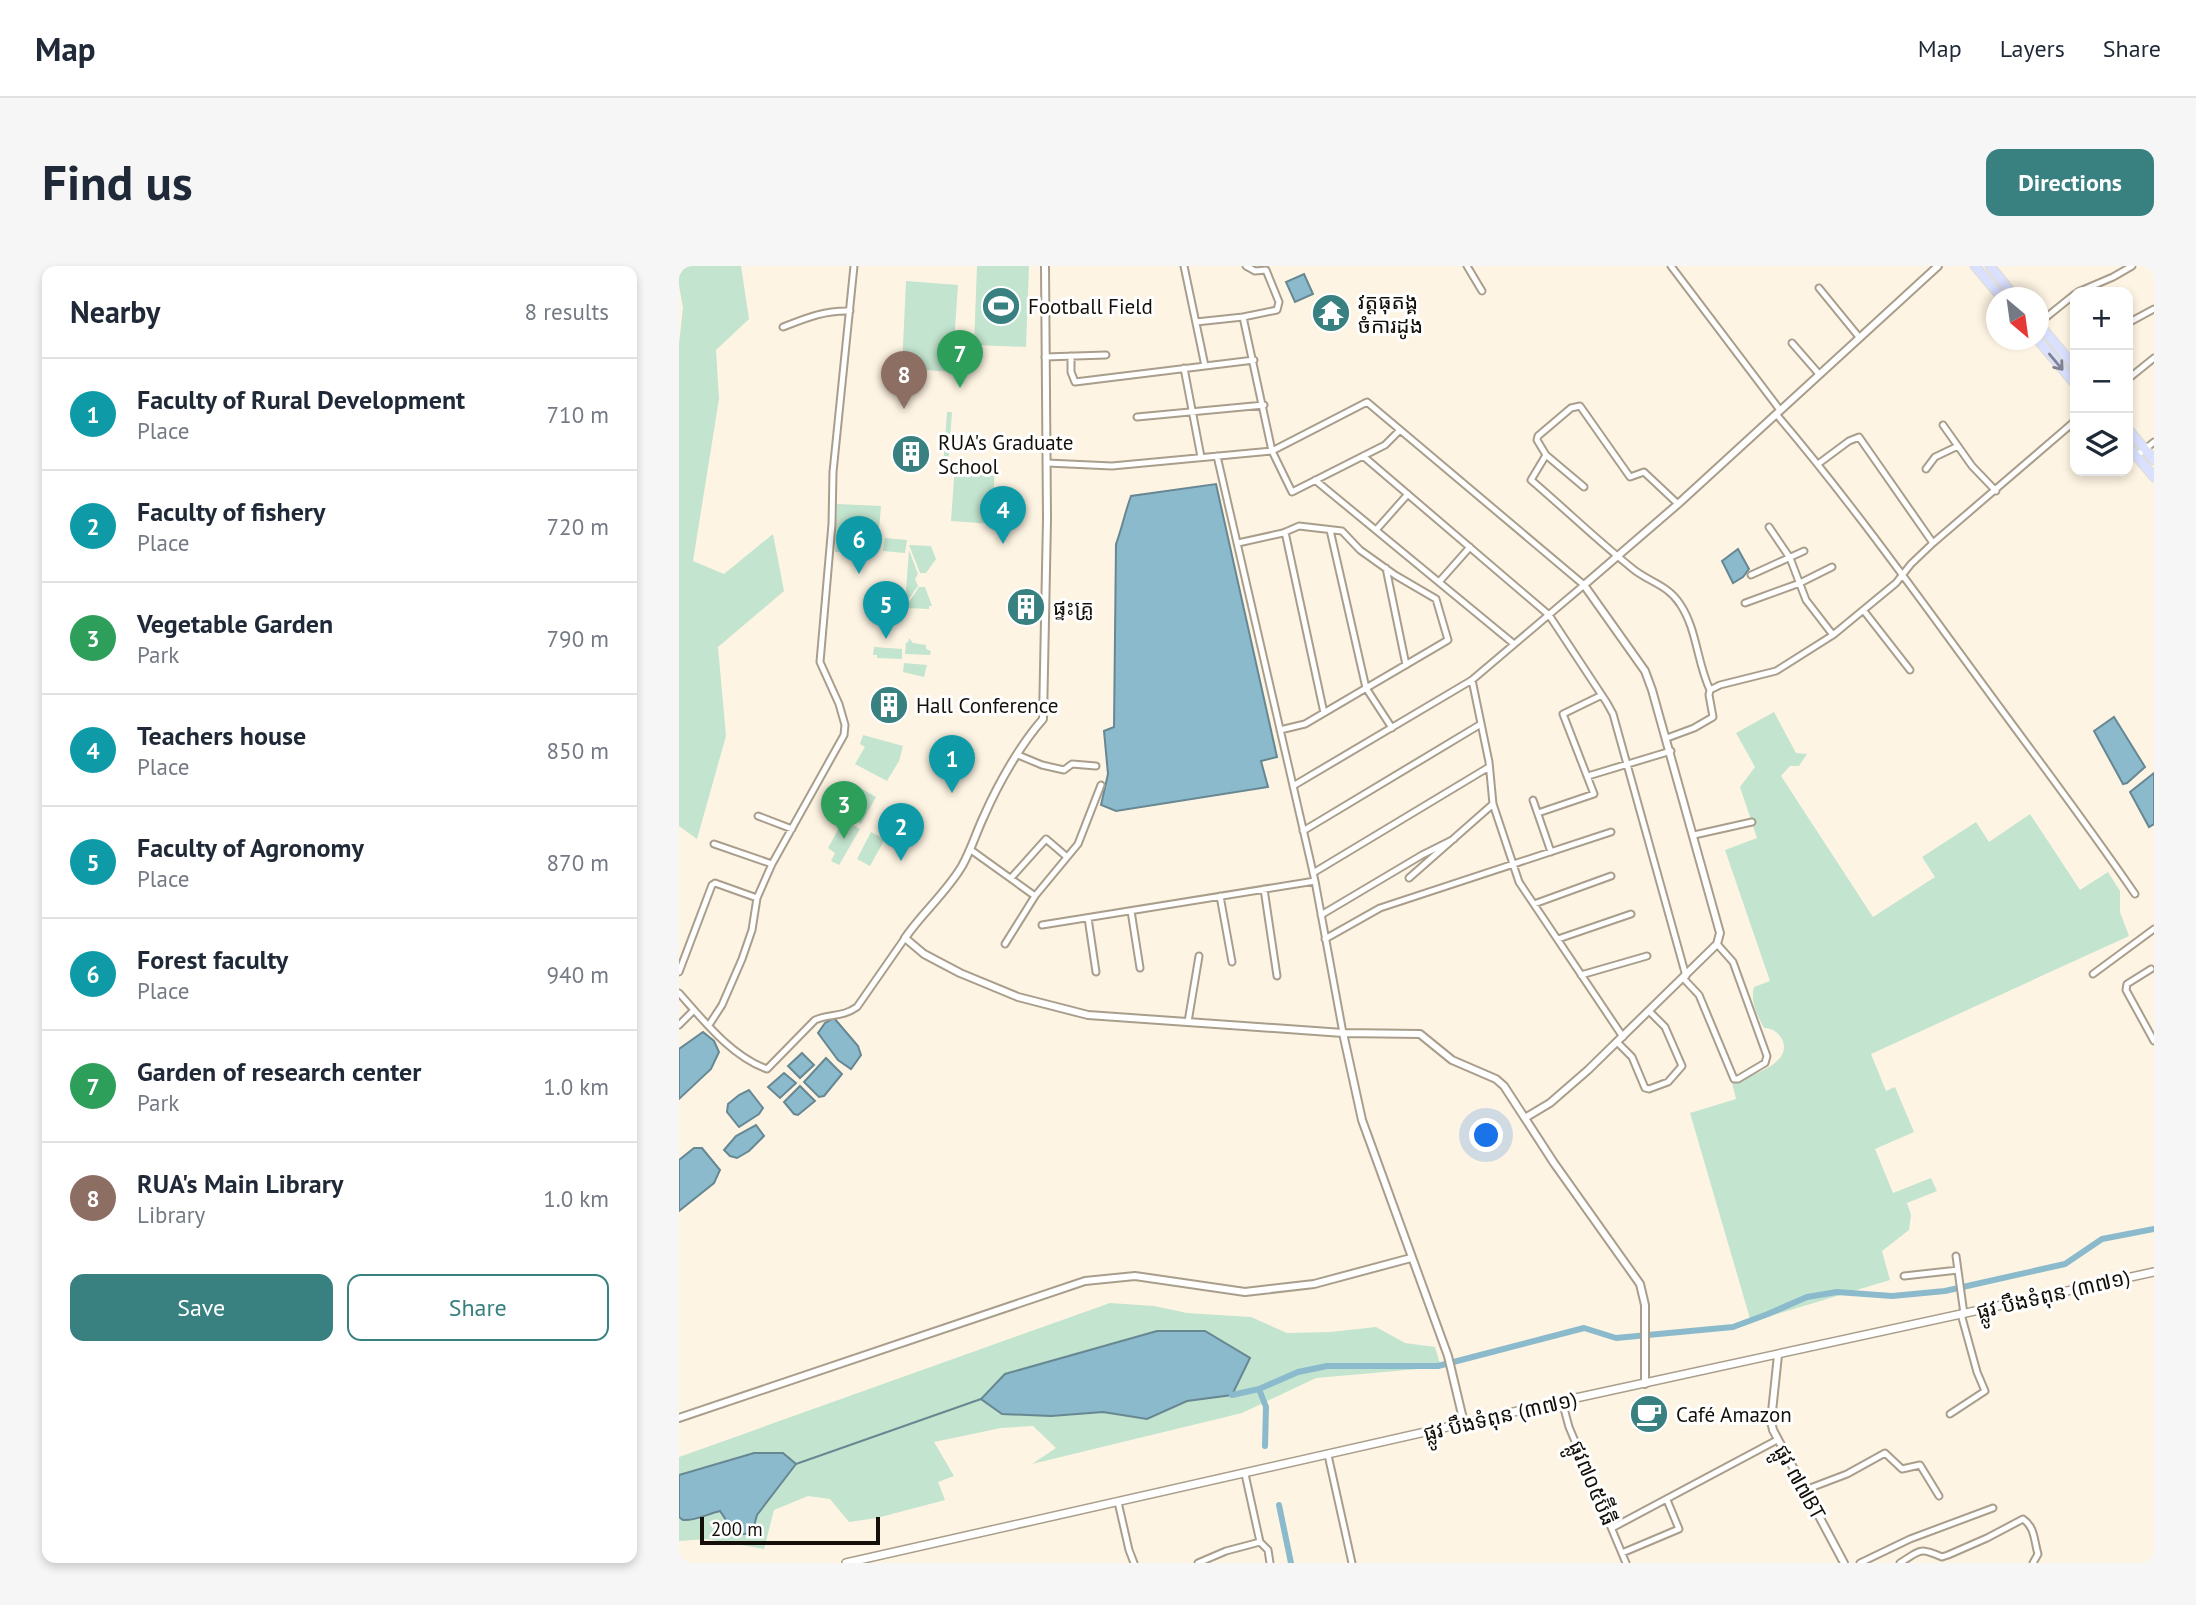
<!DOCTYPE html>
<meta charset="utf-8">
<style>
:root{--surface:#fff;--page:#f6f6f7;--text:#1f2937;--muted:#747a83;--line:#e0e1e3;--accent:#398180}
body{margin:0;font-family:"PT Sans","Noto Sans Khmer",sans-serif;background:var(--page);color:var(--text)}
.controls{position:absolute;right:21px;top:21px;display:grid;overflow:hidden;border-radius:14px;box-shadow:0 4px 10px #0003}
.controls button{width:63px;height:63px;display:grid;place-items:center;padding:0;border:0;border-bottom:2px solid var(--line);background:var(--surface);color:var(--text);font:35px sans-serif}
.compass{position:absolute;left:1307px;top:21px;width:63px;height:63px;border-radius:50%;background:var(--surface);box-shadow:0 4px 10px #0003;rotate:151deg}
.scale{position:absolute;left:21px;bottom:18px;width:180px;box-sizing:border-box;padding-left:7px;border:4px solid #141009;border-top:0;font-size:19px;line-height:24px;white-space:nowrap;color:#141009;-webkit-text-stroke:5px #fff;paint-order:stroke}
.you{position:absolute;left:808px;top:870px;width:24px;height:24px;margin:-18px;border:5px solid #fff;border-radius:50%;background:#1a73e8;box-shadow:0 0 0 10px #1a73e833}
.badge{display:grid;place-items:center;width:46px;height:46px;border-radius:50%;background:var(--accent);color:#fff;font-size:23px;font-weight:700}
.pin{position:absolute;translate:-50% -58px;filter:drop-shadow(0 2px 4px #0008)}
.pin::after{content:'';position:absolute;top:37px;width:24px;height:21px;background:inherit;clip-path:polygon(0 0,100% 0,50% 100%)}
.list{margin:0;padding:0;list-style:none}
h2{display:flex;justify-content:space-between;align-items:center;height:91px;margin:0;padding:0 28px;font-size:30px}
h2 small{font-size:23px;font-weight:400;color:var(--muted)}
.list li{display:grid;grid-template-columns:46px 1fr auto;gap:21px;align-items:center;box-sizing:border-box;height:112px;padding:0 28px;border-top:2px solid var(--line)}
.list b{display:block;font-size:26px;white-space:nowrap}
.list p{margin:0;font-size:23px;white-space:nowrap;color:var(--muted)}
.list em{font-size:23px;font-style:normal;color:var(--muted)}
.actions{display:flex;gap:14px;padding:21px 28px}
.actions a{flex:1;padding:16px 0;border:2px solid var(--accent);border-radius:14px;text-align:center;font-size:24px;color:var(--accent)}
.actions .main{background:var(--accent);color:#fff}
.icon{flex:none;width:38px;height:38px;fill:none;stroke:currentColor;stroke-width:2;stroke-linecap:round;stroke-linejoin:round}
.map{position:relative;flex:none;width:1475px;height:1297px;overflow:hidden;border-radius:14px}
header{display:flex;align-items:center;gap:42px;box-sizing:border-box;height:98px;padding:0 35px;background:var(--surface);border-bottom:2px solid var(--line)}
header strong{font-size:33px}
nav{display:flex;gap:38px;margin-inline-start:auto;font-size:24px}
.intro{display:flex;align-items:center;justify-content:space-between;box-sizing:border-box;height:168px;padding:0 42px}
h1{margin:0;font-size:49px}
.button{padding:18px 32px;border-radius:14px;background:var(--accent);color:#fff;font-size:24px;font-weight:700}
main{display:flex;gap:42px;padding:0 42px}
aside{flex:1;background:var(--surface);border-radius:14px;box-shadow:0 4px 10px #0003}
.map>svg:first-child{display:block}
.green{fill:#c3e4ce}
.water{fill:#8abacc;stroke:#678792;stroke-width:2}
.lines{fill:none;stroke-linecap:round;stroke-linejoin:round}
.stream{stroke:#678792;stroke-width:2}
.canal{stroke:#8abacc;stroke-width:6}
.minor-casing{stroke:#a99e8b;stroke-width:9}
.tertiary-casing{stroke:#a99e8b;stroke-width:10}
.secondary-casing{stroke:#a99e8b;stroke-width:10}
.primary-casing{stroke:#dededd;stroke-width:11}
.minor{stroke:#fff;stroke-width:5}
.tertiary{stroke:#fff;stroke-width:6}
.secondary{stroke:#fff;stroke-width:7}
.primary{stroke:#dae0ff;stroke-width:8}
.oneway{stroke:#818290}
.labels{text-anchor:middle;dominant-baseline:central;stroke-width:6;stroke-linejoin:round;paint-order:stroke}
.poi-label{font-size:21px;fill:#141009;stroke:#fff;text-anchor:start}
.street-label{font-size:21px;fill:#141009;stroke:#fff}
</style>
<header>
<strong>Map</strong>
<nav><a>Map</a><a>Layers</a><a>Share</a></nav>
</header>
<div class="intro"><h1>Find us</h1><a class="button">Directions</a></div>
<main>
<aside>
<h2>Nearby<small>8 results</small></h2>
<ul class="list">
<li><span class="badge" style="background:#0f9aa8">1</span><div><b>Faculty of Rural Development</b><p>Place</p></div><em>710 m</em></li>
<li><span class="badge" style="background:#0f9aa8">2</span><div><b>Faculty of fishery</b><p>Place</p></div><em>720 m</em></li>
<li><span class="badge" style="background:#2e9e5b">3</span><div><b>Vegetable Garden</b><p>Park</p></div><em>790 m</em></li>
<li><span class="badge" style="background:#0f9aa8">4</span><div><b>Teachers house</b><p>Place</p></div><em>850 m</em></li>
<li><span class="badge" style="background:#0f9aa8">5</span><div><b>Faculty of Agronomy</b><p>Place</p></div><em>870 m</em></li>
<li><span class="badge" style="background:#0f9aa8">6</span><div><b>Forest faculty</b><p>Place</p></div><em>940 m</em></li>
<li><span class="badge" style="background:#2e9e5b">7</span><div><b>Garden of research center</b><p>Park</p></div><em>1.0 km</em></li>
<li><span class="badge" style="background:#8d6e63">8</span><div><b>RUA's Main Library</b><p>Library</p></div><em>1.0 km</em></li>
</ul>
<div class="actions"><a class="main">Save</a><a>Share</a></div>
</aside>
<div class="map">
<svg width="1475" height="1297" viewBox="0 0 1475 1297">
<rect width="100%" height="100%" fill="#fef4e3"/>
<!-- green -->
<path class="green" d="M0,0H62L70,53L37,84L40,133L14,295L45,308L94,268L105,325L39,381L47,470L18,573L0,560V78L4,42L0,19Z
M298,0H350L347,81L295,79Z
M227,15L279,19L273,106L223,102Z
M268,146H273L269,201H264Z
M276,199L316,201L313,258L272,255Z
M158,238L202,240L198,287L156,286Z
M206,272L228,274L226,287L204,285Z
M230,279L252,280L257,293L247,307H241Z
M230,284L239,308L236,313L239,320L226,338Z
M240,321H246L253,340H250V343L226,342Z
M230,372L234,377L247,379V383L252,385L251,389L226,388L227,376L229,377Z
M195,381L223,383V393L198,392V389H194Z
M225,397L248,399L245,411L224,406Z
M1095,446L1117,487L1128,488L1120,500H1111L1102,510L1194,651L1256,611L1243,591L1297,556L1310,576L1351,548L1401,624L1429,606L1441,625V646L1450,670L1192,788L1207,825L1216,821L1235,866L1196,883L1214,927L1252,912L1258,925L1228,937L1232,949L1230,964L1203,985L1211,1014L1072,1056L1011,847L1057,833L1053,817C1070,810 1115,798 1103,773C1099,766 1093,762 1085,762C1078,749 1071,735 1075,721L1091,715L1046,584L1078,572L1061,521L1076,501L1057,467Z
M184,469L224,480L220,495L208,515L176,498L186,481L181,478Z
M169,515L197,531L182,558L174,553L184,537L163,526Z
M165,553L181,563L160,599L152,595L156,587L149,582Z
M192,566L206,573L191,600L178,593Z
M431,1037L475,1040L508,1047L572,1051L608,1067L651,1066L697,1061L726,1077L756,1081L762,1101L637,1112L563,1147L353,1198L377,1182L354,1160L322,1162L255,1176L275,1210L259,1216L266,1234L198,1252L170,1256L151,1233L129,1230L95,1244L85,1283L28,1273L0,1275V1191Z"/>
<!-- water -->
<path class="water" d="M625,8L634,28L616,36L607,16Z
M537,218L598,491L582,495L589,521L437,545L422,539L429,508L425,465L435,461L437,278C443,262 446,246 452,230Z
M1059,283L1070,303L1064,311L1054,317L1043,295Z
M1435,451L1466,501L1448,517L1444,518L1415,465Z
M1475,507V558L1470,561L1451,526Z
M155,752L179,780L182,789L172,803L159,794L139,767L146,757Z
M24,766L35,775L40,786L32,803L0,833V783Z
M123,787L135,799L121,812L109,800Z
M147,792L163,808L145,830L140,831L125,816Z
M105,807L117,817L101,832L89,821Z
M121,820L136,835L119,849L115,848L105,836Z
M70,824L84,842L80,848L60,861L48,846L49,838L60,829Z
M77,859L85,870L70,885L58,892L51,890L45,884L57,870Z
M15,882H23L41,904L35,917L0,945V894Z
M478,1065H526L571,1092L553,1129L508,1135L468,1153L424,1146L372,1150L323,1148L302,1133L326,1108Z
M75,1187H104L117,1198L78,1249L73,1267L57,1269L41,1245C28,1248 17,1255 4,1254L0,1251V1209Z"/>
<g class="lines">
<!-- stream -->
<path class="stream" d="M117,1198L302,1133"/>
<!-- canal -->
<path class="canal" d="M580,1123L587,1141L586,1180
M553,1129L580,1123L619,1106L648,1100H759L905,1062L937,1072L1054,1061L1089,1048L1128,1031L1158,1026L1213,1030L1266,1025L1386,998L1423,973L1475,963
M600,1239L612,1297"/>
<!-- minor casing -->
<g class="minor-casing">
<path id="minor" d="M505,0L526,100
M788,0L803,25
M992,0L1101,144
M1140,22L1180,71
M1399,26L1434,11L1453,0
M564,51L593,185L613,226L706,179L720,165
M517,56L564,51L598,44L600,36L587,4L576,5L567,0
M1360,57L1396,28
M1449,57L1475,43
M104,61C127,52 146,44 171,45
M1113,77L1140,108
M392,90V106L396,116L575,94
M366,91L427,89
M505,102L522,191
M1449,113L1475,92
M1097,148C1167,230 1230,318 1294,405C1348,479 1404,552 1456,628
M458,151L585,139
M1264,159L1293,200L1317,225
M867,189L905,221
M538,190L636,615L664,767
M684,190L870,349L928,437L934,448L1007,710
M1457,190L1475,176
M368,197L433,200L593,185L688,136L905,319L793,414L614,520
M1139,198L1170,175L1180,171L1254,277
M1247,203L1256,191L1279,180
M636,214L835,378
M999,238L965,206L951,211L901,140L892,142L859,170L858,174L867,189L852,214C886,243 919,275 954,303C970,316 989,319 1001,338C1018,363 1018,397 1031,424
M1090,261L1111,292L1127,334L1154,369
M651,264L687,422L713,462
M697,264L729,228
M606,266L645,447
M559,277L604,267L620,260L663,265L681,284L716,309L757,333L769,374L626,458L601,464
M707,302L727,399
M1072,309L1125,285
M760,316L791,281
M1066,337L1121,317L1153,301
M1185,345L1231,404
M793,414L810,496L814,538L840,616L944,771
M988,472L1015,462L1034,451L1030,429L1031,424L1041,419L1097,405L1154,369L1217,317L1232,298L1254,277L1396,155
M339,489L363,499L385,504L393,498L417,500
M909,510L992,485
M854,534L872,586
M859,547L915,528L884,448L923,429
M79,550L113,563
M624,565L802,458
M1015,569L1073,556
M35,578L93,598
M292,584L356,630
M634,607L810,501
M332,612L367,573L388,591
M730,612L814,538
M585,623L598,710
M541,630L553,696
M855,638L932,610
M452,645L461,702
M642,649L743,589L775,573
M409,652L417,706
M363,659L636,615
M646,673L701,642L932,566
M879,673L952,648
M326,678L356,630L399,578L422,519
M1472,703L1448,718L1447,724L1475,775
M0,706L33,619L36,617L78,632
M1414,708L1475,663
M902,709L968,690
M1004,712L1020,729L1055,813H1059L1086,797L1088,790L1054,696L1038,678
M0,727C25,755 52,790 88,803L136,754C152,747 162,752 178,741L226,672
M509,756L520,690
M0,759L15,744
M30,759L43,739L63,693L73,664L78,632L93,598L165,469L166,459L160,438L141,396L153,258L154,206L175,0
M938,776L953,791L966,822L970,823L989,816L1003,800L986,761L970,745
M1277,990L1285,1048
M1225,1010L1279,1004
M883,1135L890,1161L947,1297
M1271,1148L1306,1125L1298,1106L1282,1048
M649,1189L673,1297
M566,1208L581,1276L589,1284L591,1297
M1126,1224L1168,1208L1206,1187L1223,1203L1241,1199L1260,1230
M439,1236L450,1284L455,1297
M933,1262L1098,1174
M943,1287L1000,1263L988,1234
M519,1297L547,1285L581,1276
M1181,1297L1231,1273L1314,1242
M1221,1297C1242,1284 1240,1281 1263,1291L1269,1289L1308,1272L1344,1253C1356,1261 1355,1275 1359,1288L1354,1297"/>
</g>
<!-- tertiary casing -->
<g class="tertiary-casing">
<path id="tertiary" d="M366,0L368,253L364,453C341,479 319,518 305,550C297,567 292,584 283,600C267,627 243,647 226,672L245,688L281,707L339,731L409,749L664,767L741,768L773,794L817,813L825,820L875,897L961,1018L966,1039V1118
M664,767L683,854L769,1090L785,1157
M846,852L871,837L909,804L1038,678L1041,667L973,424L966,405L905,319L999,238L1259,0
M1099,1089L1092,1155L1094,1164L1165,1297
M0,1152L406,1015L456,1010L566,1026L635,1018L732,992"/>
</g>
<!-- secondary casing -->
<g class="secondary-casing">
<path id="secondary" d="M167,1297L883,1135L1475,1006"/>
</g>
<!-- primary casing -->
<g class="primary-casing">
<path id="primary" d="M1296,0L1323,32
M1311,0L1337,32
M1360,58L1396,101
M1359,74L1396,118
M1449,163L1475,194
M1449,180L1475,211"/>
</g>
<!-- minor -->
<use href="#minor" class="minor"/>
<!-- tertiary -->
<use href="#tertiary" class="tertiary"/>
<!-- secondary -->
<use href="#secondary" class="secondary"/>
<!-- primary -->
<use href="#primary" class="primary"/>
</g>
<!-- one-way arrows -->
<defs><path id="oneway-shaft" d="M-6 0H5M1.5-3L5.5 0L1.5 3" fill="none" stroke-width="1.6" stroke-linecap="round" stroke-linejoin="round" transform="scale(1.75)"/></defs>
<use class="oneway" href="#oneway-shaft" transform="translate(1377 96) rotate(50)"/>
<!-- icons -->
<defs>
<g id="stadium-disc" transform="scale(2.0125)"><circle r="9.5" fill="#398180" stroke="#fff"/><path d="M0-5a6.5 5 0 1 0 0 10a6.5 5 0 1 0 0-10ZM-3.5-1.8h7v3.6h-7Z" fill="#fff"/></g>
<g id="temple-disc" transform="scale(2.0125)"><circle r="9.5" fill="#398180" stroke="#fff"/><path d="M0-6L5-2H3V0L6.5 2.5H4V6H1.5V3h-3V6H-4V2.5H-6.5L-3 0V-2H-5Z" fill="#fff"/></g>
<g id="building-disc" transform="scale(2.0125)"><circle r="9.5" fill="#398180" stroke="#fff"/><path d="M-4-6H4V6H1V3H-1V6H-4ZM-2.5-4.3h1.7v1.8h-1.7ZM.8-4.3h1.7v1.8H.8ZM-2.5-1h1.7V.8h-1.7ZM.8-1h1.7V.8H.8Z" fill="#fff"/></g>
<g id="cafe-disc" transform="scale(2.0125)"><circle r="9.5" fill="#398180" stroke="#fff"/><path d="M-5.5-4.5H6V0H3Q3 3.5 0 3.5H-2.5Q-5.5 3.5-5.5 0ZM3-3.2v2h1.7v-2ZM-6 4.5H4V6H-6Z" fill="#fff"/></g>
</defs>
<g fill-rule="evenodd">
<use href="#stadium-disc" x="322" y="40"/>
<use href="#temple-disc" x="652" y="47"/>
<use href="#building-disc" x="232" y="188"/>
<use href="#building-disc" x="347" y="341"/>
<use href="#building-disc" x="210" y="439"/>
<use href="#cafe-disc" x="970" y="1148"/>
</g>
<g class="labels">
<!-- poi labels -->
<g class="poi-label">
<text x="679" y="35">វត្តធុតង្គ<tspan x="679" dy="24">ចំការដូង</tspan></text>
<text x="349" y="40">Football Field</text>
<text x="259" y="176">RUA's Graduate<tspan x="259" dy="24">School</tspan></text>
<text x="374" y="341">ផ្ទះគ្រូ</text>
<text x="237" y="439">Hall Conference</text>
<text x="997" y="1148">Café Amazon</text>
</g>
<!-- street labels -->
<g class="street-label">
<text transform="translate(1374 1028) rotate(-13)">ផ្លូវ បឹងទំពុន (៣៧១)</text>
<text transform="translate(821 1150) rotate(-13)">ផ្លូវ បឹងទំពុន (៣៧១)</text>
<text transform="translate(1121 1216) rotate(61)">ផ្លូវ ៧៧BT</text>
<text transform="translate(914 1217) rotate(67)">ផ្លូវ៧០៥ប៊ីធី</text>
</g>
</g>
</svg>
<div class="controls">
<button>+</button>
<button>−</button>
<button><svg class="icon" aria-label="layers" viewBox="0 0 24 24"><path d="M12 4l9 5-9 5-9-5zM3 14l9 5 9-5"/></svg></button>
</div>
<svg class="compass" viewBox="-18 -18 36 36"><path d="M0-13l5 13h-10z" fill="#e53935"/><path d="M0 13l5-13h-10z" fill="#747a83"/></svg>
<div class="scale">200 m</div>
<div class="you"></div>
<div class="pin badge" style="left:273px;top:527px;background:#0f9aa8">1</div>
<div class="pin badge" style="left:222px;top:595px;background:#0f9aa8">2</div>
<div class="pin badge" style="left:165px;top:573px;background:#2e9e5b">3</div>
<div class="pin badge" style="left:324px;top:278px;background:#0f9aa8">4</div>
<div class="pin badge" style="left:207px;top:373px;background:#0f9aa8">5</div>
<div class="pin badge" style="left:180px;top:308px;background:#0f9aa8">6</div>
<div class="pin badge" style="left:281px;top:122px;background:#2e9e5b">7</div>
<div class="pin badge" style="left:225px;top:143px;background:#8d6e63">8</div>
</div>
</main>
